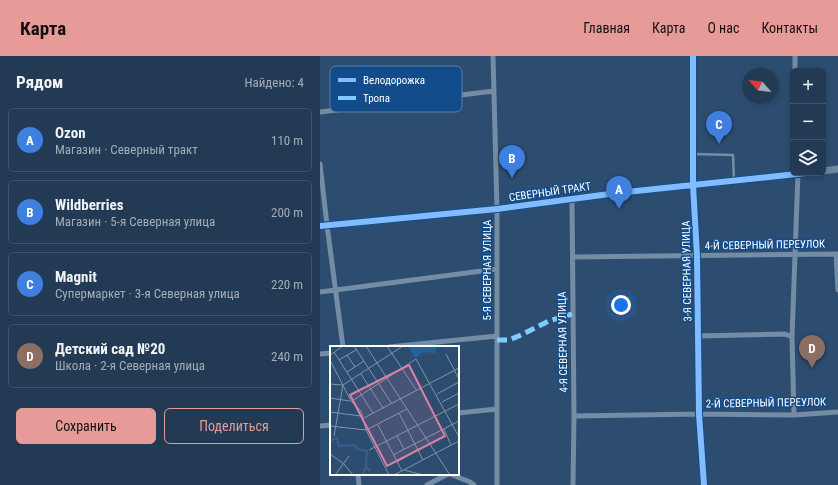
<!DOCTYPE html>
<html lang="ru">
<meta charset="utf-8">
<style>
:root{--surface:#223a54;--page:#2e455e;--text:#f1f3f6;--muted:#a2adb8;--line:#3f546b;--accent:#e69b98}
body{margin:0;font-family:"Roboto Condensed",sans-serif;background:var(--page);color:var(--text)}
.controls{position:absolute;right:12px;top:12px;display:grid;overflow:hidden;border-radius:6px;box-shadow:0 2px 6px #0003}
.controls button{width:36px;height:36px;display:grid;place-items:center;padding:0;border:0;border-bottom:1px solid var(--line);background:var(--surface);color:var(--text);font:20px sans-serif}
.compass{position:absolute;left:422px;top:12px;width:36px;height:36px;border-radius:50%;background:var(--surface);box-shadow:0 2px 6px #0003;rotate:297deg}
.you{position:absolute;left:301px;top:249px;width:14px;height:14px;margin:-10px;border:3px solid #fff;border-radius:50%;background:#1a73e8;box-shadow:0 0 0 6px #1a73e833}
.badge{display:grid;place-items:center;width:26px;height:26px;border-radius:50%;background:var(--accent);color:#fff;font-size:13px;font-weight:700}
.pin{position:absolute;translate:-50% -33px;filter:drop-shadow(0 1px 2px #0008)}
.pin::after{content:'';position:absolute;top:21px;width:14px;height:12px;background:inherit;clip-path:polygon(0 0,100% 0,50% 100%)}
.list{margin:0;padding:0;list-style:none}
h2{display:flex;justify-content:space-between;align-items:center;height:52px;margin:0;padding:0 16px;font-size:17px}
h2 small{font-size:13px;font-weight:400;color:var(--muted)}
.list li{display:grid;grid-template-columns:26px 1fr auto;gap:12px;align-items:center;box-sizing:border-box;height:64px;margin:0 8px 8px;padding:0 8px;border:1px solid var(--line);border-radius:6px}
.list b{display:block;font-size:15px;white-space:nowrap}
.list p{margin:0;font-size:13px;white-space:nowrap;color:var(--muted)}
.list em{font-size:13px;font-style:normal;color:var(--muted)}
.actions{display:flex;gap:8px;padding:12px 16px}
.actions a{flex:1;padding:9px 0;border:1px solid var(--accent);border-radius:6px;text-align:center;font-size:14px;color:var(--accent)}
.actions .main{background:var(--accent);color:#111}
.icon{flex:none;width:22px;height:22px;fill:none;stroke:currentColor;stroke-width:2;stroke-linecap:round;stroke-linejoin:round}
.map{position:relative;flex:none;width:518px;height:429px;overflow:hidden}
header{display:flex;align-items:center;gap:24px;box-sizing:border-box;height:56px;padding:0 20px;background:var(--accent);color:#111}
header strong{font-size:19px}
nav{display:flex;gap:22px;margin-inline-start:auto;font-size:14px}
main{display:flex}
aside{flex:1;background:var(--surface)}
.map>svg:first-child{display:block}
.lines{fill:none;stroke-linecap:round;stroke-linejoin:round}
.lane{stroke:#748ca4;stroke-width:2.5}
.street{stroke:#748ca4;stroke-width:5}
.secondary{stroke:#6f87a0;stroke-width:7}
.quiet{stroke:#80caff;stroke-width:5;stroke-dasharray:10 5;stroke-linecap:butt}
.cycleway-casing{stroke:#124c8b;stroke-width:8}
.cycleway{stroke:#80bcff;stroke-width:6}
.labels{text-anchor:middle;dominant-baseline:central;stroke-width:3;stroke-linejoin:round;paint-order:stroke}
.street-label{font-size:11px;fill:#fff;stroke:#124c8b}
.inset-river{fill:none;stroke:#355f8d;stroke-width:2}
.inset-road{fill:none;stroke:#8194a9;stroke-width:1}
.view{fill:#dd80a5;fill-opacity:0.15;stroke:#dd80a5;stroke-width:2}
.inset-edge{fill:none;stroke:#fff;stroke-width:2}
.key{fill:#124c8b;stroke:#5982ae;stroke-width:1}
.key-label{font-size:11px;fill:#fff}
</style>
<header>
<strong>Карта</strong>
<nav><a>Главная</a><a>Карта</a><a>О нас</a><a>Контакты</a></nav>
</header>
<main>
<aside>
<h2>Рядом<small>Найдено: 4</small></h2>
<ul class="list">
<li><span class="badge" style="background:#3f7fe0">A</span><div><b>Ozon</b><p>Магазин · Северный тракт</p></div><em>110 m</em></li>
<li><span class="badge" style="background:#3f7fe0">B</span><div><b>Wildberries</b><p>Магазин · 5-я Северная улица</p></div><em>200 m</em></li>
<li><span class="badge" style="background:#3f7fe0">C</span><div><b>Magnit</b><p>Супермаркет · 3-я Северная улица</p></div><em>220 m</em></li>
<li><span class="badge" style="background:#8d6e63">D</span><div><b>Детский сад №20</b><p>Школа · 2-я Северная улица</p></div><em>240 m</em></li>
</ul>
<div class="actions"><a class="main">Сохранить</a><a>Поделиться</a></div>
</aside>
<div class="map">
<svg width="518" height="429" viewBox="0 0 518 429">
<rect width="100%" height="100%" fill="#2d4d70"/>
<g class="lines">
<!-- lane -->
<path class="lane" d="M374,98L413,99L414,125"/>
<!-- street -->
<path class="street" d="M173,0L177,153V429
M373,0V129L377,200L379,358L384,429
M475,0V15
M0,56L174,35
M0,108L7,169L23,291
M252,143L254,360L253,429
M516,198L518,234
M253,201L518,198
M0,236L177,213
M378,280L465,278L472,281
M69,291L177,280
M0,298L11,297
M138,357L177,353
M474,359L472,281L478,117
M254,360L379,358L474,359L518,356
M0,370L11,369
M38,418L39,429
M130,418L150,426L154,429
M107,429L128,418"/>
<!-- secondary -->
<path class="secondary" d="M503,115L518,113
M0,170L177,153L297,137L486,117"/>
<!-- quiet -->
<path class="quiet" d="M177,284H189L201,279L229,265L252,258"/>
<!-- cycleway casing -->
<g class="cycleway-casing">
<path id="cycleway" d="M373,0V129L377,200L379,358L384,429
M0,170L177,153L297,137L486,117"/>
</g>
<!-- cycleway -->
<use href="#cycleway" class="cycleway"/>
</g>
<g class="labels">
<!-- street labels -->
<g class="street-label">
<text transform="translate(230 136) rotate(-8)">СЕВЕРНЫЙ ТРАКТ</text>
<text transform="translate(445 189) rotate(-1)">4-Й СЕВЕРНЫЙ ПЕРЕУЛОК</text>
<text transform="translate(167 214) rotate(-90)">5-Я СЕВЕРНАЯ УЛИЦА</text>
<text transform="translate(367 215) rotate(-91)">3-Я СЕВЕРНАЯ УЛИЦА</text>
<text transform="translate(243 286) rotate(-91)">4-Я СЕВЕРНАЯ УЛИЦА</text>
<text transform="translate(446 347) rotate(-1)">2-Й СЕВЕРНЫЙ ПЕРЕУЛОК</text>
</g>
</g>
<!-- overview -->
<g transform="translate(10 290)">
<rect width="129" height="129" fill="#2d4d70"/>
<path d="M78,0H104L107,1L105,7L94,6L85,12Z" fill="#2361a0"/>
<path class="inset-river" d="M0,95L7,92L9,100L24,99L29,104L37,105L36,119L40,125L35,122L33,129"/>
<path class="inset-road" d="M24,0L62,58M36,0L120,129M57,0L87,45M4,6L43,67M116,8L129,33M0,9L13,0M17,9L25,21M0,14L21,55L31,65L36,84L59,129M9,14L26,4M17,26L34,15M31,28L53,62M0,38L12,39M13,39L73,0M107,48L129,36M0,52L20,55M22,55L86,13L129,91M112,56L129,47M0,66L31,70M69,67L93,114M32,73L129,22M48,79L72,125M0,80L36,84L77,63M114,83L121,99M4,90L13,39M67,90L74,103M39,104L129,58M0,108L14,118L23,129M63,109L129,75M67,116L88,103M74,124L93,129M5,129L19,110M64,129L129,95"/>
<path class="view" d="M79,19L115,90L57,120L20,49Z"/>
<rect width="129" height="129" class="inset-edge"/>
</g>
<!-- legend -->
<rect x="10" y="10" width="132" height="46" rx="6" class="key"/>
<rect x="18" y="22" width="18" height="4" fill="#80bcff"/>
<rect x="18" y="40" width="18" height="4" fill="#80caff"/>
<g class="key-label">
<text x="43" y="28">Велодорожка</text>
<text x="43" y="46">Тропа</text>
</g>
</svg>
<div class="controls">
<button>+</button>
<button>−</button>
<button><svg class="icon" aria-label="layers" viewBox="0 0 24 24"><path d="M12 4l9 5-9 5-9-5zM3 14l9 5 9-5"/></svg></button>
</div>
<svg class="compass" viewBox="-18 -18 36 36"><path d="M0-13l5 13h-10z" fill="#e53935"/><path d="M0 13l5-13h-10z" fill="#a2adb8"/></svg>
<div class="you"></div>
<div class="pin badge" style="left:299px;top:153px;background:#3f7fe0">A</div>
<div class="pin badge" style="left:192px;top:122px;background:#3f7fe0">B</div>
<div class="pin badge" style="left:399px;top:88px;background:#3f7fe0">C</div>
<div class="pin badge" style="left:492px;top:312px;background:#8d6e63">D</div>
</div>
</main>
